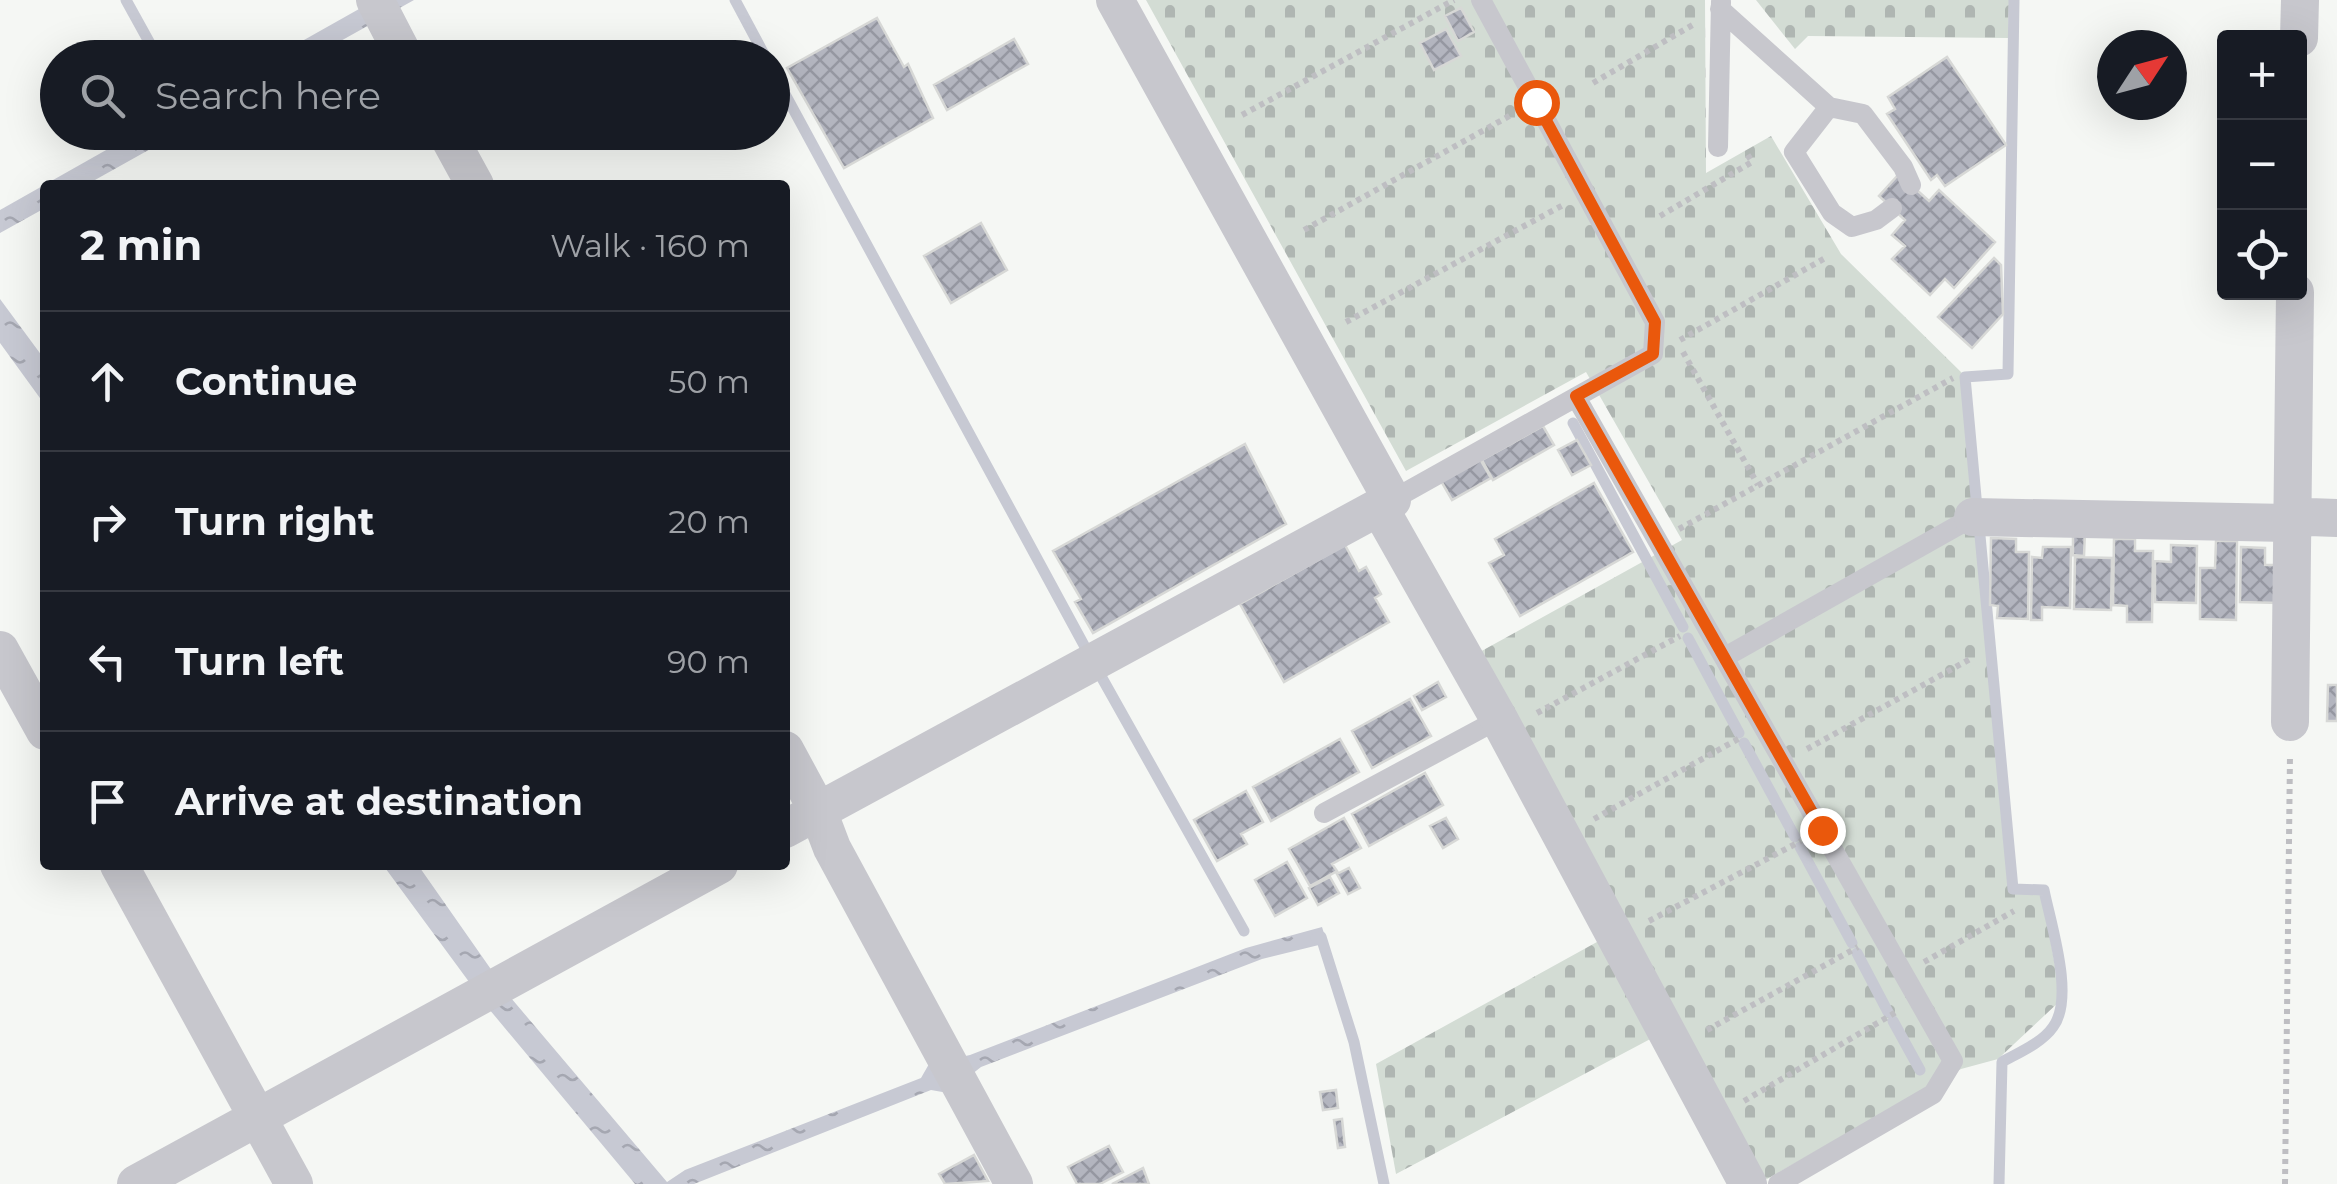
<!DOCTYPE html>
<meta charset="utf-8">
<style>
:root{--surface:#171b24;--page:#20242c;--text:#f1f3f6;--muted:#9ea1a6;--line:#363941}
body{margin:0;font-family:Montserrat,sans-serif;background:var(--page);color:var(--text)}
.controls{position:absolute;right:30px;top:30px;display:grid;overflow:hidden;border-radius:10px;box-shadow:0 10px 40px #0002}
.controls button{width:90px;height:90px;display:grid;place-items:center;padding:0;border:0;border-bottom:2px solid var(--line);background:var(--surface);color:var(--text);font:50px sans-serif}
.compass{position:absolute;left:2097px;top:30px;width:90px;height:90px;border-radius:50%;background:var(--surface);box-shadow:0 10px 40px #0002;rotate:54deg}
.stop{position:absolute;width:30px;height:30px;margin:-22px;border:8px solid #ea580c;border-radius:50%;background:#fff}
.stop.end{background:#ea580c;border-color:#fff;box-shadow:0 2px 10px #0008}
.list{margin:0;padding:0;list-style:none}
h2{display:flex;justify-content:space-between;align-items:center;height:130px;margin:0;padding:0 40px;font-size:42px}
h2 small{font-size:32px;font-weight:400;color:var(--muted)}
.list li{display:grid;grid-template-columns:65px 1fr auto;gap:30px;align-items:center;box-sizing:border-box;height:140px;padding:0 40px;border-top:2px solid var(--line)}
.list b{display:block;font-size:38px;white-space:nowrap}
.list em{font-size:32px;font-style:normal;color:var(--muted)}
.icon{flex:none;width:55px;height:55px;fill:none;stroke:currentColor;stroke-width:2;stroke-linecap:round;stroke-linejoin:round}
.map{position:relative;flex:none;width:2337px;height:1184px;overflow:hidden}
.search{position:absolute;background:var(--surface);box-shadow:0 10px 40px #0002;left:40px;top:40px;width:750px;height:110px;display:flex;align-items:center;gap:25px;box-sizing:border-box;padding:0 35px;border-radius:55px;color:var(--muted);font-size:38px}
.panel{position:absolute;background:var(--surface);box-shadow:0 10px 40px #0002;left:40px;top:180px;width:750px;height:690px;border-radius:10px}
.map>svg:first-child{display:block}
.cemetery{fill:url(#cemetery-stones)}
.water{fill:url(#water-ripples)}
.lines{fill:none;stroke-linecap:round;stroke-linejoin:round}
.stream{stroke:#c7c9d3;stroke-width:11}
.building{fill:url(#building-cross-hatch);stroke:#d7d8d6;stroke-width:2.5}
.path{stroke:#bebec2;stroke-width:6;stroke-dasharray:5 5;stroke-linecap:butt}
.service{stroke:#c7c7cd;stroke-width:20}
.minor{stroke:#c7c7cd;stroke-width:38}
.route{stroke:#ea580c;stroke-width:12}
</style>
<div class="map">
<svg width="2337" height="1184" viewBox="0 0 2337 1184">
<defs>
<pattern id="cemetery-stones" width="16" height="16" patternUnits="userSpaceOnUse" patternTransform="scale(2.5)"><rect width="16" height="16" fill="#d3dcd4"/><path d="M2 7V4a2 2 0 0 1 4 0v3zM10 15v-3a2 2 0 0 1 4 0v3z" fill="#afb6b2"/></pattern>
<pattern id="water-ripples" width="26" height="14" patternUnits="userSpaceOnUse" patternTransform="scale(2.5)"><rect width="26" height="14" fill="#c7c9d3"/><path d="M2 4q2-2 4 0t4 0M15 11q2-2 4 0t4 0" fill="none" stroke="#a5a7b1"/></pattern>
<pattern id="building-cross-hatch" width="8" height="8" patternUnits="userSpaceOnUse" patternTransform="scale(2.5)"><rect width="8" height="8" fill="#b3b5bf"/><path d="M0 0l8 8M0 8l8-8" fill="none" stroke="#9597a1"/></pattern>
</defs>
<rect width="100%" height="100%" fill="#f5f7f4"/>
<!-- cemetery -->
<path class="cemetery" d="M1146,0H1705L1706,173L1771,136L1841,254L1962,373L2010,890L2042,892L2061,1000L1998,1059L1961,1069L1767,1179L1759,1178L1478,653L1682,540L1586,372L1406,471Z
M1756,0H2009L2008,38L1808,36L1795,49Z
M1606,937L1656,1036L1396,1174L1376,1064Z"/>
<!-- water -->
<path class="water" d="M375,0H414L312,57L272,58Z
M138,132L179,133L86,185H45V208L0,233V210Z
M0,299L45,360V405L0,343Z
M383,865H418L511,998L667,1182L685,1170L921,1078L929,1064L970,1055L1246,948L1322,927L1327,943L1262,959L981,1067L948,1093L931,1090L694,1184H635L489,1009Z"/>
<g class="lines">
<!-- stream -->
<path class="stream" d="M126,0L158,58
M735,0L766,58
M772,70L1085,647
M1573,423L1683,627
M1977,508L1965,377L2008,374L2014,0
M1979,525L2013,889L2044,890C2051,925 2075,998 2053,1027C2042,1043 2018,1053 2002,1062L1999,1184
M1688,638L1739,733
M1102,678L1244,931
M1744,743L1795,837
M1800,847L1852,943
M1316,938L1321,937L1354,1042L1384,1184
M1857,953L1888,1012
M1893,1021L1920,1070"/>
</g>
<!-- building -->
<path class="building" d="M1461,8L1474,32L1458,41L1445,16Z
M877,18L904,67L908,64L933,118L844,168L787,68Z
M1446,29L1461,56L1434,70L1420,43Z
M1014,39L1028,64L947,110L934,85Z
M1947,57L2006,145L1945,186L1937,175L1931,180L1887,114L1895,109L1888,97Z
M1899,174L1929,201L1939,190L1995,242L1954,288L1945,279L1930,295L1892,259L1905,246L1892,235L1905,220L1879,196Z
M981,223L1007,270L951,303L924,256Z
M1994,258L2001,265L2003,314L1972,348L1938,317Z
M1543,426L1554,445L1493,480L1482,460Z
M1577,440L1591,465L1572,475L1558,450Z
M1245,444L1286,524L1093,633L1075,602L1081,599L1053,551Z
M1480,459L1491,478L1452,500L1441,481Z
M1594,483L1633,552L1520,616L1489,563L1504,555L1495,539Z
M2073,532H2085L2084,556L2073,555Z
M1991,538L2016,539V552H2029L2028,619L1997,618L1998,606L1990,605Z
M2114,539H2135V551H2153L2152,622H2127V606L2113,605Z
M2216,541H2237L2236,620L2200,619V568H2215Z
M1345,545L1359,571L1366,567L1381,594L1375,598L1389,622L1284,682L1240,604Z
M2171,545L2197,546L2196,603L2155,602V561L2171,562Z
M2043,547H2071L2070,608L2042,607V620H2031L2032,557L2042,558Z
M2241,547L2265,548V565H2276L2280,603L2240,602Z
M2075,557L2112,558L2111,610L2074,609Z
M1438,682L1446,697L1422,710L1414,696Z
M2328,685H2337V721H2327Z
M1410,699L1431,736L1372,768L1352,731Z
M1340,739L1359,772L1271,821L1253,787Z
M1425,773L1443,805L1369,846L1352,814Z
M1246,791L1263,822L1241,834L1247,844L1217,861L1194,820Z
M1344,818L1361,848L1332,864L1337,871L1310,886L1289,849Z
M1446,818L1458,839L1443,848L1430,826Z
M1287,862L1307,898L1275,916L1255,880Z
M1349,868L1360,888L1348,894L1337,874Z
M1330,877L1339,893L1318,905L1309,888Z
M1336,1090L1338,1108L1323,1110L1320,1092Z
M1342,1119L1345,1147L1338,1148L1334,1120Z
M1109,1146L1123,1172L1100,1184H1077L1068,1167Z
M974,1155L988,1181L945,1184L939,1174Z
M1143,1168L1149,1184H1112Z"/>
<g class="lines">
<!-- path -->
<path class="path" d="M1593,83L1696,23
M1242,115L1454,0
M1660,216L1752,162L1746,152
M1304,230L1513,114
M1346,322L1565,204
M1680,340L1827,257
M1683,352L1758,485
M1679,529L1953,378
M1537,713L1680,636
M1807,749L1972,658
M1594,819L1740,738
M1649,921L1801,841
M1924,962L2014,911
M1707,1030L1858,947
M1744,1101L1898,1011
M2285,1184L2290,755"/>
<!-- service -->
<path class="service" d="M1720,9L1829,107L1863,114L1903,167L1911,185
M1829,107L1794,152L1832,213L1852,227L1876,220L1892,208
M1718,147L1721,2
M1576,397L1953,1061L1933,1094L1778,1184
M1392,500L1653,354L1655,322L1481,0
M1725,657L1973,517
M1324,813L1499,719"/>
<!-- minor -->
<path class="minor" d="M375,0L405,58
M2299,38L2300,0
M446,132L475,185
M1379,507L1499,719L1748,1184
M1973,517L2292,523L2309,517L2337,518
M0,650L45,731
M2290,722L2295,292
M785,750L818,811L832,848L1014,1184
M785,829L1392,500L1115,0
M119,865L294,1184
M136,1184L719,865"/>
</g>
<g class="lines">
<!-- route -->
<path class="route" d="M1536,102L1655,322L1653,354L1576,396L1822,830"/>
</g>
</svg>
<div class="controls">
<button>+</button>
<button>−</button>
<button><svg class="icon" aria-label="locate" viewBox="0 0 24 24"><circle cx="12" cy="12" r="6"/><path d="M12 2v4M12 18v4M2 12h4M18 12h4"/></svg></button>
</div>
<svg class="compass" viewBox="-18 -18 36 36"><path d="M0-13l5 13h-10z" fill="#e53935"/><path d="M0 13l5-13h-10z" fill="#9ea1a6"/></svg>
<div class="stop" style="left:1536px;top:102px"></div>
<div class="stop end" style="left:1822px;top:830px"></div>
<div class="search"><svg class="icon" aria-label="search" viewBox="0 0 24 24"><circle cx="10" cy="10" r="6"/><path d="M15 15l6 6"/></svg>Search here</div>
<section class="panel">
<h2>2 min<small>Walk · 160 m</small></h2>
<ul class="list">
<li><svg class="icon" aria-label="ahead" viewBox="0 0 24 24"><path d="M12 20V5M6 11l6-6 6 6"/></svg><div><b>Continue</b></div><em>50 m</em></li>
<li><svg class="icon" aria-label="right" viewBox="0 0 24 24"><path d="M7 20v-9h11M14 6l5 5-5 5"/></svg><div><b>Turn right</b></div><em>20 m</em></li>
<li><svg class="icon" aria-label="left" viewBox="0 0 24 24"><path d="M17 20v-9H6M10 6l-5 5 5 5"/></svg><div><b>Turn left</b></div><em>90 m</em></li>
<li><svg class="icon" aria-label="arrive" viewBox="0 0 24 24"><path d="M6 21V4h12l-3 4 3 4H6"/></svg><div><b>Arrive at destination</b></div></li>
</ul>
</section>
</div>
